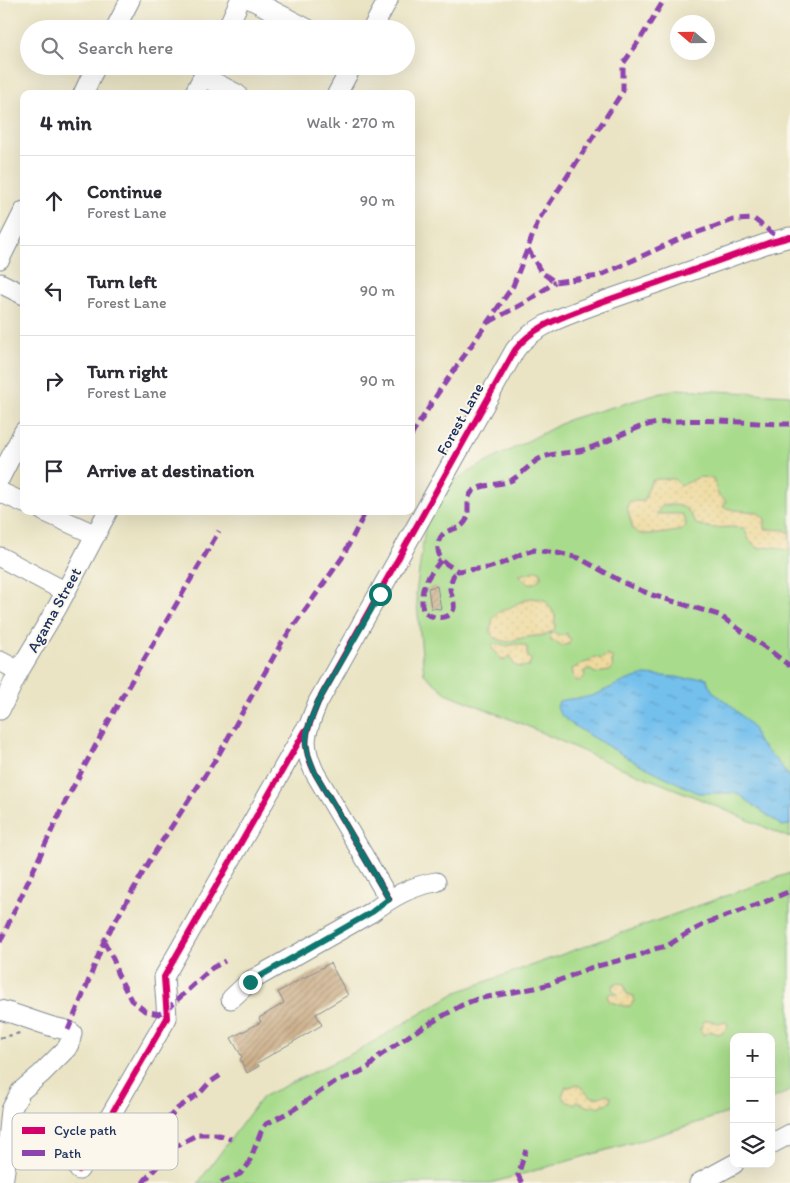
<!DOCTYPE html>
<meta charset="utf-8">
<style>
:root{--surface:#fff;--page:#f7f7f7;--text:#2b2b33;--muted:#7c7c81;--line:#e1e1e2}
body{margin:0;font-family:Itim,sans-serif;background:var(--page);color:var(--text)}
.controls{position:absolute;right:15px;bottom:15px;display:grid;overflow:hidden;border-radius:10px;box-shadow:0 5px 20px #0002}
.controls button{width:45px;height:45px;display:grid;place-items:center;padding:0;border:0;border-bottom:1px solid var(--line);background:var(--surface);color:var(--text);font:25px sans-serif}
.compass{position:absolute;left:670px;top:15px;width:45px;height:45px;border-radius:50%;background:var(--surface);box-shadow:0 5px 20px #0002;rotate:290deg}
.stop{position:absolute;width:15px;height:15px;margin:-11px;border:4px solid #0f766e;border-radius:50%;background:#fff}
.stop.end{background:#0f766e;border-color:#fff;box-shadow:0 1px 5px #0008}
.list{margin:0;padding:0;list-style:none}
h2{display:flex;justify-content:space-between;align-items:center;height:65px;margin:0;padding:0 20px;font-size:21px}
h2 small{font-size:16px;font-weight:400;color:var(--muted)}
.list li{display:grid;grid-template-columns:32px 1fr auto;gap:15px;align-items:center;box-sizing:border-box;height:90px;padding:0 20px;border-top:1px solid var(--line)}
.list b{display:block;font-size:19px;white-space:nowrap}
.list p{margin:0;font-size:16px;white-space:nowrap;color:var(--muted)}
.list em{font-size:16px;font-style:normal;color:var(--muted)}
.icon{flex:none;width:28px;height:28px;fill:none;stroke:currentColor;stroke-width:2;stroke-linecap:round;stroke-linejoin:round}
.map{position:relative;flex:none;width:790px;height:1183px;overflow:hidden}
.search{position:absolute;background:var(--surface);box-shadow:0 5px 20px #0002;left:20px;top:20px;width:395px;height:55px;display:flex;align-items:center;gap:12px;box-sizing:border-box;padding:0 18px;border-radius:28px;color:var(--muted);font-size:19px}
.panel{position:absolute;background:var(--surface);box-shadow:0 5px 20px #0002;left:20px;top:90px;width:395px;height:425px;border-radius:10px}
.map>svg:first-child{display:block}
.green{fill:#a8db8b;stroke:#628574}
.sand{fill:url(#sand-dots);stroke:#84847e}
.water{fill:url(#water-ripples);stroke:#4778a6}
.building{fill:url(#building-hatch)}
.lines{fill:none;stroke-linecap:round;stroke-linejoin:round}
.minor-casing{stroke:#828a91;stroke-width:21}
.path{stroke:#828a91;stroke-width:2.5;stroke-dasharray:4 4;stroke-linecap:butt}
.minor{stroke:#fff;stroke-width:19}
.quiet{stroke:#8e44ad;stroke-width:5;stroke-dasharray:10 5;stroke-linecap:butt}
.cycleway-casing{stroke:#fbf7ec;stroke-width:9}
.cycleway{stroke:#d6006c;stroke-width:6}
.route{stroke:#0f766e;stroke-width:6}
.labels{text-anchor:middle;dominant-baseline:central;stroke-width:4;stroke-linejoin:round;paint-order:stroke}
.street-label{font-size:16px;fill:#1b2f5e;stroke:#fbf7ec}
.key{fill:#fbf7ec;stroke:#b8bbc1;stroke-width:1}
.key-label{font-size:14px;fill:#1b2f5e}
</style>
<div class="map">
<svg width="790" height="1183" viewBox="0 0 790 1183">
<defs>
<pattern id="sand-dots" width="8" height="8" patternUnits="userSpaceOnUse" patternTransform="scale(1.25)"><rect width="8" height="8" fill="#eeda9e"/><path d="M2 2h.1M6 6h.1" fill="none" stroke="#ccbb8a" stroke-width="1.8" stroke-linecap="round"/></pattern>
<pattern id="water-ripples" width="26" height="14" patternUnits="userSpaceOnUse" patternTransform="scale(1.25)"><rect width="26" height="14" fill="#73c0ed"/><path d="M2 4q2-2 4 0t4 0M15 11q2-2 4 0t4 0" fill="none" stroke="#5e9cc3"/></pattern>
<pattern id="building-hatch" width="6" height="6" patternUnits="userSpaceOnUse" patternTransform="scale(1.25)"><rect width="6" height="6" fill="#ceb18c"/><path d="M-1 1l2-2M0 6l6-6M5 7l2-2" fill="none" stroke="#a69076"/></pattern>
</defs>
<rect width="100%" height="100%" fill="#fbf7ec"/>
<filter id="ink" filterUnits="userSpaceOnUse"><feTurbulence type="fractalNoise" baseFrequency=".02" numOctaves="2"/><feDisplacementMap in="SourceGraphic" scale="10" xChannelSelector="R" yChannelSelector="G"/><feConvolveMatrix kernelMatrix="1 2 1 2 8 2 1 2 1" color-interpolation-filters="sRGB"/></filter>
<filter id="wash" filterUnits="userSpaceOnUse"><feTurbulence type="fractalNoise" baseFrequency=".0096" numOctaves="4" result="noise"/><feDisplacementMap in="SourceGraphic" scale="20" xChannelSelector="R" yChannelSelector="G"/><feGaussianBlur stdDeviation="1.12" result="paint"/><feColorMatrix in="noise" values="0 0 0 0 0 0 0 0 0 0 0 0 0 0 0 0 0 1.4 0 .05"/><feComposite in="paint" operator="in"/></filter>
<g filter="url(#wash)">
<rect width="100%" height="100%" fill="#eae4c4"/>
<!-- green -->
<path class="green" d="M676,389L790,395V838L695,797L609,763L527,726L446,693L424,674L416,593L426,521L446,487L470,471L570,419Z
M790,873V1091L771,1099V1037H734V1111L649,1138L491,1183H198L262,1097L361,1049L457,992Z"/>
<!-- sand -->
<path class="sand" d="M699,477L713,478L718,495L726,501L723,507L734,510L757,512L765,519V529L785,530L790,534V551L774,547L758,548L749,540L744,528L731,527L712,528L696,524C686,505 684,505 663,505L656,514H682L686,523L685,528L678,531L659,534H640L633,529L627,507L630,501H644L651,481L658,479H674L681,486Z
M536,570L541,572V578L534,583L529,584L519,575L530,573Z
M531,598L545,600L555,615V629L545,635L526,637L507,642L494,638L490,632L493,618L499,612L509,608L520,602Z
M550,633H555L562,636L567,633V636L569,637L571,640L568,644L562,646L557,642L551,641Z
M492,644H501L505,646L519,644L527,647V655L531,660L529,666L519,667L514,665L510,655L506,660L501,659L497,653L493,650Z
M607,655L613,658L612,663L613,667L610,671L595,673L589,669L584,671L585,675L581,681L574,680L572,669L586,662H590L591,659L596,657L601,659Z
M617,983L624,984L627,994L634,996V1001L630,1006C625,1007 615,1003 610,1002L607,996L611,993L615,994H618L612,989L613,985Z
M708,1020L719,1023L726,1022L729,1027L721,1034L714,1033L710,1031L703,1035L700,1030L704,1021Z
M577,1084C584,1088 590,1100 598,1097C601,1097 604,1095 607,1094L611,1097L610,1102L598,1107L594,1105L589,1107L582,1104L577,1100L575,1104C568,1102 565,1102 562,1096L566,1086L570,1087Z"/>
<!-- water -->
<path class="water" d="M645,675L677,677L685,679L703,677L707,678L708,684L714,693L729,704L748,722L754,730L757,741L779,763L790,778V825L782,826L737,793H698L637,763L590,736L570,723L560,714L557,707L559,701C570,698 583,699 594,695C611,688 626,679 645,675Z"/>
<g id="blocks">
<!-- building -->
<path class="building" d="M437,586L441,609L431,608L428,588Z
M330,963L348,995L316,1014L322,1025L257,1063L259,1066L247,1073L240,1059L242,1057L231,1038L261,1022L259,1018L284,1003L278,992Z"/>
</g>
</g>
<g filter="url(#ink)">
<use href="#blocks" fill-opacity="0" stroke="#828a91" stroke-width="1"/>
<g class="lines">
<!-- minor casing -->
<g class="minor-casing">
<path id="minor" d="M252,0L308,29
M115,29L130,0
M227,29L240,0
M372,29L388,0
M204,77L237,94
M83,94L96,66
M194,94L208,67
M337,94L352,66
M0,259L24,211
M0,283L24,295
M0,478L24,431
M0,492L24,503
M43,511L96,535
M0,557L66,592
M0,661L19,671
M0,710L19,671L58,606L108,511
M389,899L315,773C300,742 306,732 318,702L515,350C532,327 560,318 586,308C609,299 633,291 657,283C694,270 731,256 768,243L790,237
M231,999L250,981L372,912C392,897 411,886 436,882
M0,1010C17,1014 33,1021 50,1026C57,1029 66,1028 72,1033L70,1042L67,1048L41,1074L21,1091L11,1110L5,1170L3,1183
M771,1144L790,1134
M79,1170L167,1018L164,977L305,730
M699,1183L734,1164"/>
</g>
<!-- path -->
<path class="path" d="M0,1038L20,1033"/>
<!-- minor -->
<use href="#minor" class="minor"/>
<!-- quiet -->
<path class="quiet" d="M528,249L541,272L555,282L599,276L679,239L733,220L754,219L780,239
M489,322L528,301L555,282
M790,424C742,424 689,415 643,426C637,428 631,431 625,433C611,439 597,446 583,450C568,454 553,452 539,459C529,465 522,474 512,480C500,486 481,483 472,492C463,502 474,518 461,526C456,529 448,530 444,533C436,540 436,554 443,561C447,565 453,568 458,571L488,568L503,563L521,554L534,550L557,553L579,558L626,584L652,595L719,615L773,653L790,666
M411,436L438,393L513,286L539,219L561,186L623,91V64L641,38L664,0
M441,560C426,580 419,586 423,612C432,618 450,622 454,608C455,602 451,595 450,589C450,584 452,579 454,574L458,571
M104,941L114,961L117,973L131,1000L145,1011L159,1014L167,1009L212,968L225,961
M0,942L64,804L118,704L219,531
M68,1030L83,995L104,941L153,855L219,754L282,642L342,558L366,511
M161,1162L159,1128L178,1108L201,1092L209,1083L224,1073
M143,1183L145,1180L175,1147L198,1134H215L231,1139
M221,1183L223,1181L240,1174L248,1165L261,1132L266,1124L293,1110L336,1081L356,1074L369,1067L378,1057L413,1033L462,1005L477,999L535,988L550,984L590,968L640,955L654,949L667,946L686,934L709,922L760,904L790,891
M522,1183L518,1175L526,1150"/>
<!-- cycleway casing -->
<g class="cycleway-casing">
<path id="cycleway" d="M389,899L315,773C300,742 306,732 318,702L515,350C532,327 560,318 586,308C609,299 633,291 657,283C694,270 731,256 768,243L790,237
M79,1170L167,1018L164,977L305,731"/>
</g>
<!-- cycleway -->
<use href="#cycleway" class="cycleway"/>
</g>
</g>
<g class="lines" filter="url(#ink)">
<!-- route -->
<path class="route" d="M250,982L372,912L389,899L315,773L308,755L306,744L307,732L310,722L318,702L380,594"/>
</g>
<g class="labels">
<!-- street labels -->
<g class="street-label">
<text transform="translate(460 419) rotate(-61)">Forest Lane</text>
<text transform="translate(54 610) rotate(-61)">Agama Street</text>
</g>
</g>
<!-- legend -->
<rect x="12" y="1113" width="166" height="57" rx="8" class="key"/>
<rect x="22" y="1127" width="23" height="7" fill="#d6006c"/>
<rect x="22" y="1150" width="23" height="6" fill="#8e44ad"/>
<g class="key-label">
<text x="54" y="1135">Cycle path</text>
<text x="54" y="1158">Path</text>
</g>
</svg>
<div class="controls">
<button>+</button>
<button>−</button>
<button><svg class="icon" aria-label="layers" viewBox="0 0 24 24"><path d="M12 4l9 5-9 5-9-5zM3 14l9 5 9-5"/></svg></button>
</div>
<svg class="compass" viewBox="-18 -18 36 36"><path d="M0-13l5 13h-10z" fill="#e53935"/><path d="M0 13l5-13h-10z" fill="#7c7c81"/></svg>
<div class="stop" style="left:380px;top:594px"></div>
<div class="stop end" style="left:250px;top:982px"></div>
<div class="search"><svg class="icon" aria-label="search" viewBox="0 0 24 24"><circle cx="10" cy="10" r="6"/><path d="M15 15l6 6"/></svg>Search here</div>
<section class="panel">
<h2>4 min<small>Walk · 270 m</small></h2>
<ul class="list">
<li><svg class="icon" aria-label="ahead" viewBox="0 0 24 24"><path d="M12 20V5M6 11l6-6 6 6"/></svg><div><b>Continue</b><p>Forest Lane</p></div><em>90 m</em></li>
<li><svg class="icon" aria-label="left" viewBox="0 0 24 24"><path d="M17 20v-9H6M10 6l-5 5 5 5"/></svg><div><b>Turn left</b><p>Forest Lane</p></div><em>90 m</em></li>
<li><svg class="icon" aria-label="right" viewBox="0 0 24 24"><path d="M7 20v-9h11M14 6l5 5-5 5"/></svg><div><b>Turn right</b><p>Forest Lane</p></div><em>90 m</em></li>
<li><svg class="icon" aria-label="arrive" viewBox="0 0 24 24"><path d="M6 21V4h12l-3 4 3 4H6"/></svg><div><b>Arrive at destination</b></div></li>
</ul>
</section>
</div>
